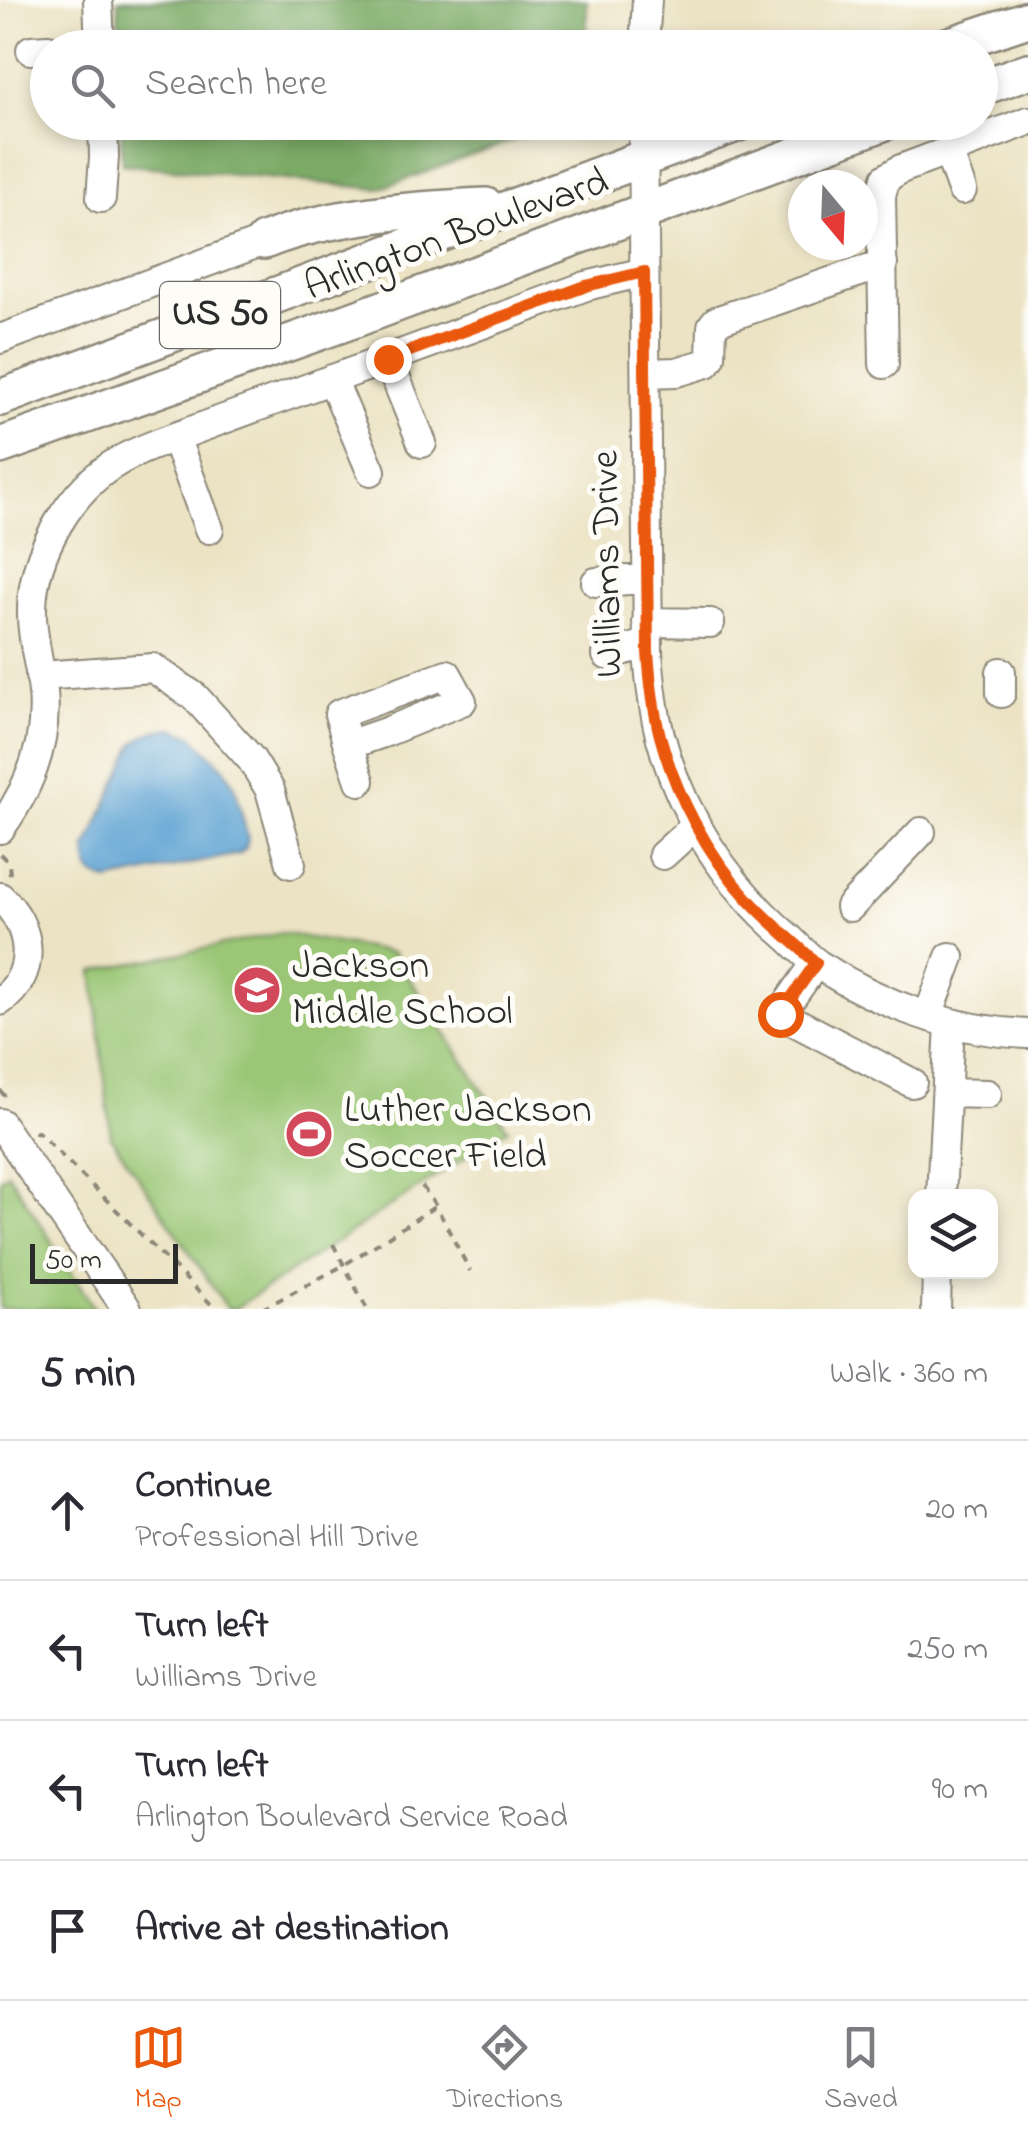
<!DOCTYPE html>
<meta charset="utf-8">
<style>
:root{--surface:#fff;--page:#f7f7f7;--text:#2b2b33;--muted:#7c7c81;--line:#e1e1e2;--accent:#ea580c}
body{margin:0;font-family:"Indie Flower",sans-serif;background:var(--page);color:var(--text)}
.controls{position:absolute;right:30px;bottom:30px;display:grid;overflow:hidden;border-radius:20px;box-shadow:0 5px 15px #0003}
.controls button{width:90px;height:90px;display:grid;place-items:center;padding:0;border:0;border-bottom:2px solid var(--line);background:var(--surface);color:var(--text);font:50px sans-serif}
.compass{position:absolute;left:788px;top:170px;width:90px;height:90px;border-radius:50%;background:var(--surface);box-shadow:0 5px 15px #0003;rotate:161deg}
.scale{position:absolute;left:30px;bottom:25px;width:148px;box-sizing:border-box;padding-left:10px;border:5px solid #2b2b2b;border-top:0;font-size:28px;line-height:35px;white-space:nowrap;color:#2b2b2b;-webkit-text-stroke:8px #fdfcf7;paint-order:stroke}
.stop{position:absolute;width:30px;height:30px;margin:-22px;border:8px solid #ea580c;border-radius:50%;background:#fff}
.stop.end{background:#ea580c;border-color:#fff;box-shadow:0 2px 10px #0008}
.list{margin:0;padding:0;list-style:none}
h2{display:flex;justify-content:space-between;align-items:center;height:130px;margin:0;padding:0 40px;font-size:42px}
h2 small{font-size:32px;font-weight:400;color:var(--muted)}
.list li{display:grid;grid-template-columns:65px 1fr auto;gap:30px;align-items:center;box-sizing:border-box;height:140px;padding:0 40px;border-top:2px solid var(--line)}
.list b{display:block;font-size:38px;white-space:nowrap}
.list p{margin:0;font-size:32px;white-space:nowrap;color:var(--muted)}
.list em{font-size:32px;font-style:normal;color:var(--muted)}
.icon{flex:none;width:55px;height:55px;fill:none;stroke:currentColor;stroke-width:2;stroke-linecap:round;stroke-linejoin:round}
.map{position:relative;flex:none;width:1028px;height:1309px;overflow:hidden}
.search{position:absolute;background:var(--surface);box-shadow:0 5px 15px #0003;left:30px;right:30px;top:30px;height:110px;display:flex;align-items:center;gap:25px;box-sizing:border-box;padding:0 35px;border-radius:55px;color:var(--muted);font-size:38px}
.sheet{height:690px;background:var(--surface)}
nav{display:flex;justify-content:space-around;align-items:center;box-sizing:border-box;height:140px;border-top:2px solid var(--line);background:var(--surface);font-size:28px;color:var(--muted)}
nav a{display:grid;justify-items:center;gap:5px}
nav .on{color:var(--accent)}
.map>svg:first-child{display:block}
.green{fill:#9ac674;stroke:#627850;stroke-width:2.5}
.forest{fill:#7bab66;stroke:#536b48;stroke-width:2.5}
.water{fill:#5da3d3;stroke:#44677f;stroke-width:2.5}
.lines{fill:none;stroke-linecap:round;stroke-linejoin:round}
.minor-casing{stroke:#8c8778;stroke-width:32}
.major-casing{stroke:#8c8778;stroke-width:40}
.path{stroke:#8c8778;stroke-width:4;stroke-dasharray:8 8;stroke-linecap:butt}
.minor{stroke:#fff;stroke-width:28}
.major{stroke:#fff;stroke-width:35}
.route{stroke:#ea580c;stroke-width:12}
.labels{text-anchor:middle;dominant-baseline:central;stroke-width:10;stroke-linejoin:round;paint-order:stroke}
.shield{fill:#fdfcf7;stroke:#6a6a68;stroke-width:2.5}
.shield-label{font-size:38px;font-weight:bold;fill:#2b2b2b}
.street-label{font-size:40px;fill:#2b2b2b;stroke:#fdfcf7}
.poi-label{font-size:40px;fill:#2b2b2b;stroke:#fdfcf7;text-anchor:start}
</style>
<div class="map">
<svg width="1028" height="1309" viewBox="0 0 1028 1309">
<rect width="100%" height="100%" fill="#fdfcf7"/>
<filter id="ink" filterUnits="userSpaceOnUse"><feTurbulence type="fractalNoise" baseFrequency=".01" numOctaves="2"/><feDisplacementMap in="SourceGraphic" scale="20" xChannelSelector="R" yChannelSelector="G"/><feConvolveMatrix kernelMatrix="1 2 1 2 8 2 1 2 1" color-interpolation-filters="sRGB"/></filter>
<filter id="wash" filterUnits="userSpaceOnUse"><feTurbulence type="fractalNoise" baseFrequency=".0048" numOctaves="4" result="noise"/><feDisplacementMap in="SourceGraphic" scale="40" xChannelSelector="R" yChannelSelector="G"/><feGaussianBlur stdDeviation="2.25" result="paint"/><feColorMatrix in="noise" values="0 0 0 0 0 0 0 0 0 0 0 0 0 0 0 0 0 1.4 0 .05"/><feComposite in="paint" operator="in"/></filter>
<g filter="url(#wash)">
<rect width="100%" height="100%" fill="#ece3c4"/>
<!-- green -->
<path class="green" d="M282,933L393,953L508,1129L234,1309H228L111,1137L93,971Z
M8,1173L95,1309H0V1179Z"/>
<!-- forest -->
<path class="forest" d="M118,0H587L586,47H119Z
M121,123V122L562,123L379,189L122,164Z"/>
<!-- water -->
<path class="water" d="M172,728L192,735L225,769L235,786L248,839L246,848L239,854L108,881C88,876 88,869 86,850L134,744C146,733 156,730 172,728Z"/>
</g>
<g filter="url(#ink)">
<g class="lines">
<!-- minor casing -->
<g class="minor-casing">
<path id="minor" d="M98,0L100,48
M644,48L647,0
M31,50L48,49
M643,122L648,652C650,680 653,708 660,735C681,815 727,886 790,939C799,948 809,958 819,965C881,1005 953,1031 1028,1034
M948,151L962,190
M101,198L104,157L103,122
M0,339L264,241
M388,359L422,443
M884,364L881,195L886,178L901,169L1028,121
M646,373L677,372L707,363L711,357L712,326L716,321L883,264
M332,379L371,471
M175,437L209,529
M596,582L647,579
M647,622L710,623
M607,655L647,644
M447,674L462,701L386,732L348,745L339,714Z
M40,676L153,668L195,697L251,759L270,790L291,864
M1001,693V672
M348,745L360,781
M0,829C29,789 48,743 43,692C40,664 31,637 32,608C33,553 71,488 119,461C136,451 156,444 175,437L586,286L644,272
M663,855L696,825
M0,897C33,926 38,975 0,1001
M850,907L921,832
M816,963L780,1014L912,1083
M928,1016L950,957
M947,1093L987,1094
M0,1123L127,1309
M941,1196L950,1024
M936,1309L937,1272"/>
</g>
<!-- major casing -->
<g class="major-casing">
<path id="major" d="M941,48L1028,19
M980,88L1028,71
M264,241C327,215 417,209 486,206
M0,398L741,122
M0,446L353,320L885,122"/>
</g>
<!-- path -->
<path class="path" d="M0,854L9,863L10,875
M0,1090L9,1102
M34,1133L38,1132L216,1309
M422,1186L436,1206L470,1271
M333,1244L367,1309
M262,1309L344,1265L436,1206"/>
<!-- minor -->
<use href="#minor" class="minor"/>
<!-- major -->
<use href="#major" class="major"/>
</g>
</g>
<g class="lines" filter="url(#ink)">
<!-- route -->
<path class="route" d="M388,359L586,286L644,272L648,652C650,680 653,709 660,736C676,795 707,854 748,899C769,922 793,941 816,963L780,1014"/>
</g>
<!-- icons -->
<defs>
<g id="school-disc" transform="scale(2.5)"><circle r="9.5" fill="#d1495b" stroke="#fdfcf7"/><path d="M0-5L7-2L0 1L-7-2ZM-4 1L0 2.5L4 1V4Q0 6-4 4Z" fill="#fff"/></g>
<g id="stadium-disc" transform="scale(2.5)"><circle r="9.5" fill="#d1495b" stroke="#fdfcf7"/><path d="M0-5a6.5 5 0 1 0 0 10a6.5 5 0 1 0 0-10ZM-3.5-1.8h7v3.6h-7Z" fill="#fff"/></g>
</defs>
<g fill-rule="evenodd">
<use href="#school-disc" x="257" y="990"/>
<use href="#stadium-disc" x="309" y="1134"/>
</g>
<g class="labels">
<!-- shield labels -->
<rect class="shield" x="160" y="282" width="120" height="66" rx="8"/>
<g class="shield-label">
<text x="220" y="315">US 50</text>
</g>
<!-- street labels -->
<g class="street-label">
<text transform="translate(457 236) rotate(-20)">Arlington Boulevard</text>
<text transform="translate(609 564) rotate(-91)">Williams Drive</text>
</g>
<!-- poi labels -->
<g class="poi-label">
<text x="292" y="967">Jackson<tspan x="292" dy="46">Middle School</tspan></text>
<text x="344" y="1111">Luther Jackson<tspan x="344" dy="46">Soccer Field</tspan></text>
</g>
</g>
</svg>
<div class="controls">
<button><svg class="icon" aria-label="layers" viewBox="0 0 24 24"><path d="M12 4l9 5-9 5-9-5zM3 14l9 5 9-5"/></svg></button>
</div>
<svg class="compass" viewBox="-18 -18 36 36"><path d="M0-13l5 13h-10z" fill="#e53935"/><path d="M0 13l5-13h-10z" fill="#7c7c81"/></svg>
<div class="scale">50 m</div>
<div class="stop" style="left:780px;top:1014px"></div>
<div class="stop end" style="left:388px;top:359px"></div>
<div class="search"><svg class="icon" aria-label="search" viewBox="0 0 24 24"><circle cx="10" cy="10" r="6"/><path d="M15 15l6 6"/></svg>Search here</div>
</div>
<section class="sheet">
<h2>5 min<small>Walk · 360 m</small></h2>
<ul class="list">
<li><svg class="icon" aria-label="ahead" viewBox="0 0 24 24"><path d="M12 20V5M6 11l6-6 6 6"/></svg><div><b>Continue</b><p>Professional Hill Drive</p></div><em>20 m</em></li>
<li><svg class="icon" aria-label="left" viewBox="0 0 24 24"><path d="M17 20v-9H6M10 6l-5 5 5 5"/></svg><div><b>Turn left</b><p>Williams Drive</p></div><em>250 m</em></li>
<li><svg class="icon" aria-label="left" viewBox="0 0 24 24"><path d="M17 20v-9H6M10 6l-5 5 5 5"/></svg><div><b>Turn left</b><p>Arlington Boulevard Service Road</p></div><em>90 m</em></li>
<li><svg class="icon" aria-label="arrive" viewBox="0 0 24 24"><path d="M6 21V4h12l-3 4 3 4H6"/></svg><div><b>Arrive at destination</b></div></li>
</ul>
</section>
<nav>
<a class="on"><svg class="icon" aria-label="map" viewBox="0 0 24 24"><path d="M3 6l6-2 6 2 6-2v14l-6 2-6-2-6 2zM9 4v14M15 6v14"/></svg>Map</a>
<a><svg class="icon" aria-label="directions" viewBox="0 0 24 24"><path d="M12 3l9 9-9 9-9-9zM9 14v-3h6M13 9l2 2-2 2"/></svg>Directions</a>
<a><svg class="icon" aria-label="saved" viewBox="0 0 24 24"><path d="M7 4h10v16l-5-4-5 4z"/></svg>Saved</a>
</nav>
